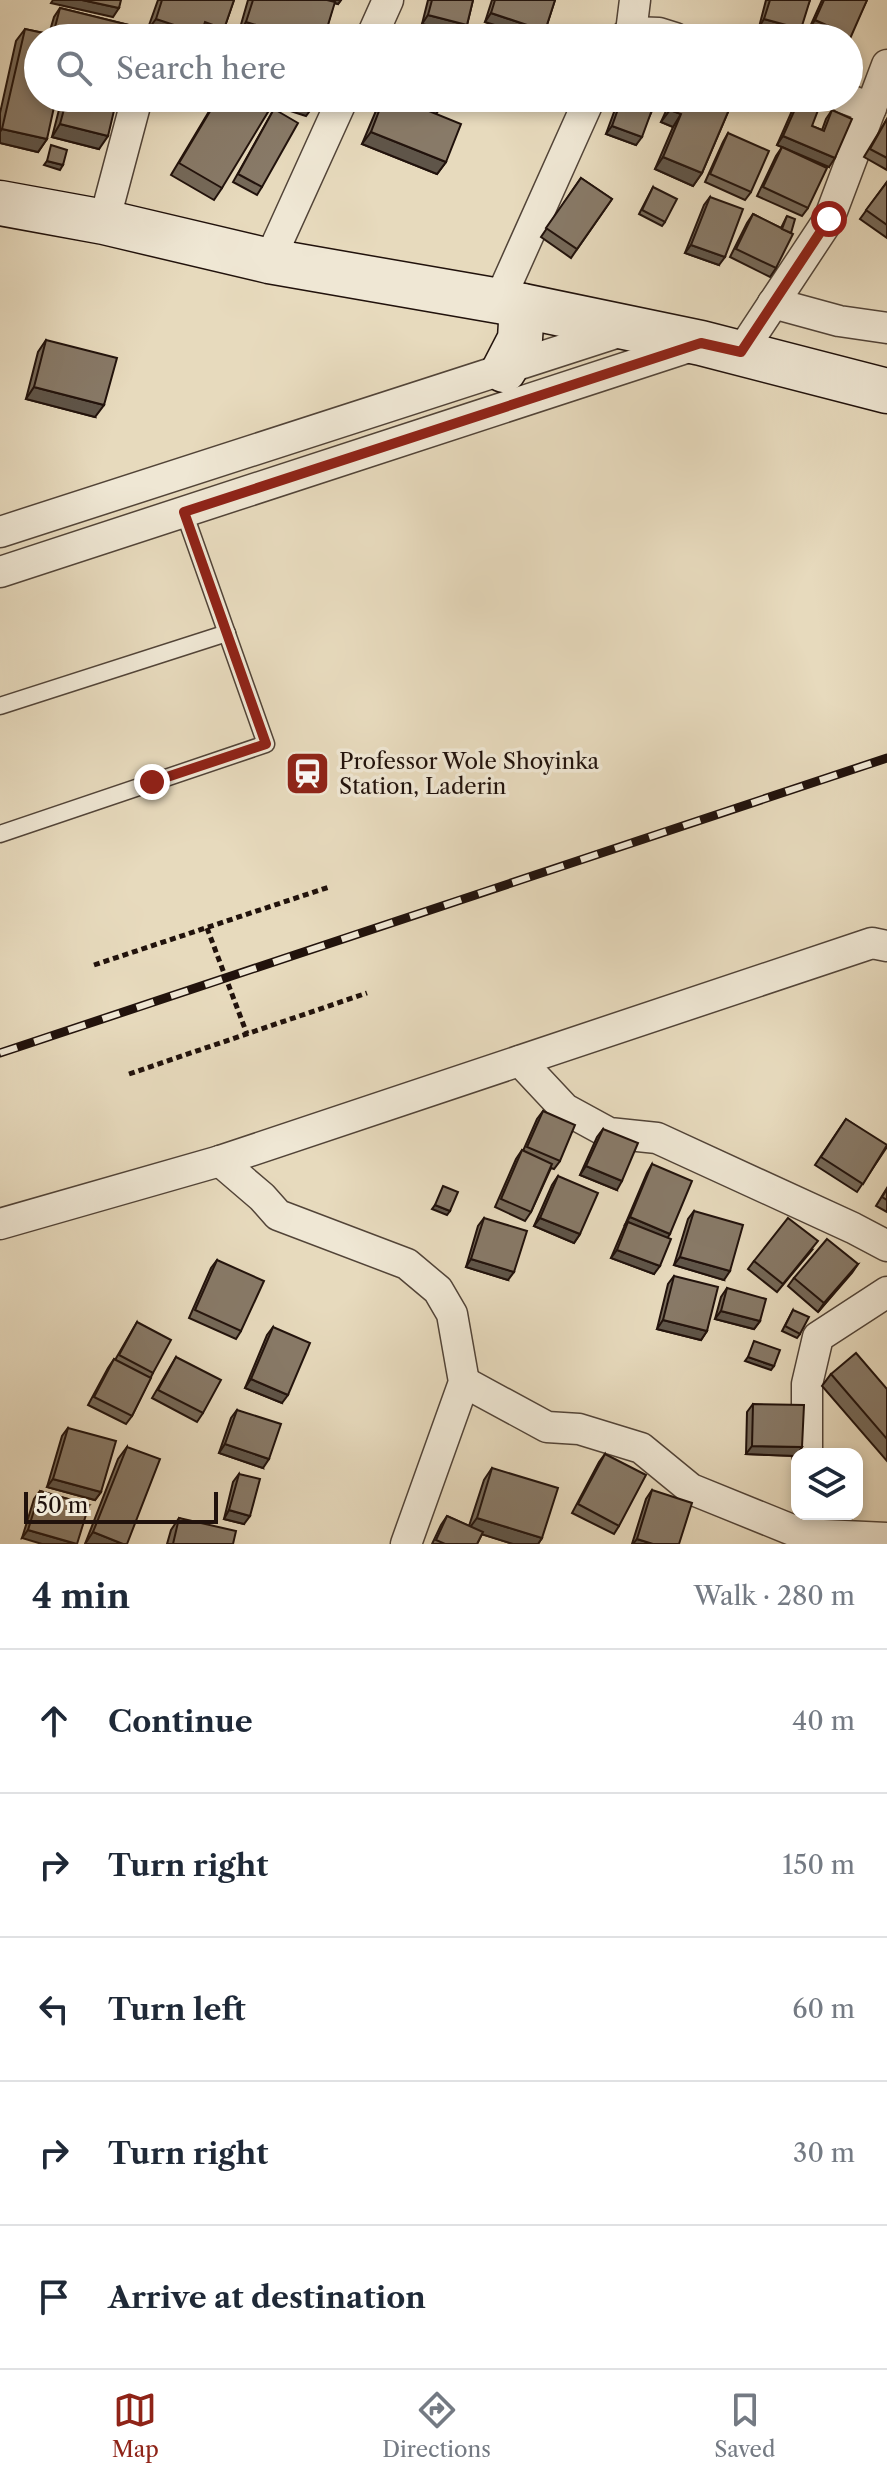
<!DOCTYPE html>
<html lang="en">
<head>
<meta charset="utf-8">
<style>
	:root { --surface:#fff; --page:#f6f6f7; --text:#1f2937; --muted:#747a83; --line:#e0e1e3; --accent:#8f2418 }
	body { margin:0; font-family:"Libre Caslon Text",serif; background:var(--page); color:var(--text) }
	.controls { position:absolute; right:24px; bottom:24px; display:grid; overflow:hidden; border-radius:16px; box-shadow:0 4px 12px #0003 }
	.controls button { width:72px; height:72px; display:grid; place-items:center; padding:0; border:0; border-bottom:2px solid var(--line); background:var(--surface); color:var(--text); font:40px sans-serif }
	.scale { position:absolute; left:24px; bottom:20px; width:194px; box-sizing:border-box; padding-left:8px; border:4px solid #21120c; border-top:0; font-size:22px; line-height:28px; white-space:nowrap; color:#21120c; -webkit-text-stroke:6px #efe7d4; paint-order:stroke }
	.stop { position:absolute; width:24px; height:24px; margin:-18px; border:6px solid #8f2418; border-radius:50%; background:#fff }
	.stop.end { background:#8f2418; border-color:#fff; box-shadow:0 2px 8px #0008 }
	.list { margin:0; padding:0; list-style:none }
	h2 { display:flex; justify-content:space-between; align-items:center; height:104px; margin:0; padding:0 32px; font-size:34px }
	h2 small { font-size:26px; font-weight:400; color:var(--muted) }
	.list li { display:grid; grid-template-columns:52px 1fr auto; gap:24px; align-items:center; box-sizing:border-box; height:144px; padding:0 32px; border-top:2px solid var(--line) }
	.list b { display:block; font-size:30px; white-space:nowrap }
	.list em { font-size:26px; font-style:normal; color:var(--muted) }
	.icon { flex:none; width:44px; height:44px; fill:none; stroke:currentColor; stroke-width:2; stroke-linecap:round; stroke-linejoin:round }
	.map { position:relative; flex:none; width:887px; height:1544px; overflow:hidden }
	.search { position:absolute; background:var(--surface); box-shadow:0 4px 12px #0003; left:24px; right:24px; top:24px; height:88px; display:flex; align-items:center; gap:20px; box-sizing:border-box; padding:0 28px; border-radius:44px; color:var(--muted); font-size:30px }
	.sheet { height:824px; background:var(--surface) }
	nav { display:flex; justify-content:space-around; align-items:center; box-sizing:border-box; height:112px; border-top:2px solid var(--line); background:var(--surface); font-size:22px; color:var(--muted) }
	nav a { display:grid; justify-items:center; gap:4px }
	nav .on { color:var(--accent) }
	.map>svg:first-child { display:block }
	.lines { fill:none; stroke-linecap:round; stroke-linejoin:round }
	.lane-casing { stroke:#524438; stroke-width:19 }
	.street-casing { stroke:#524438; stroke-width:33 }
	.secondary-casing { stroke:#21120c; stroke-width:47 }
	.path { stroke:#21120c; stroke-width:5; stroke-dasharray:6 4; stroke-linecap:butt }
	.lane { stroke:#efe7d4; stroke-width:16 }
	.street { stroke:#efe7d4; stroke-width:30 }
	.secondary { stroke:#efe7d4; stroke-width:44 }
	.rail-casing { stroke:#21120c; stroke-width:9 }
	.rail { stroke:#efe7d4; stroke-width:6; stroke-dasharray:18; stroke-linecap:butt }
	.path-bridge { stroke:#21120c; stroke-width:5; stroke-dasharray:6 4; stroke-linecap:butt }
	.wall { fill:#756959; stroke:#21120c; stroke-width:2 }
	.shaded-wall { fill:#5f5549; stroke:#21120c; stroke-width:2 }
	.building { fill:#887a68; stroke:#21120c; stroke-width:2 }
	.route { stroke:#8f2418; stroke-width:10 }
	.labels { text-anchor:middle; stroke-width:7; stroke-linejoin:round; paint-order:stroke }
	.poi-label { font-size:22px; fill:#21120c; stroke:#efe7d4; text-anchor:start }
</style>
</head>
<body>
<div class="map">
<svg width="887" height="1544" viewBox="0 0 887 1544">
	<rect width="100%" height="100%" fill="#e7dabd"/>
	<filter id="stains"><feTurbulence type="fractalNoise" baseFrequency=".0025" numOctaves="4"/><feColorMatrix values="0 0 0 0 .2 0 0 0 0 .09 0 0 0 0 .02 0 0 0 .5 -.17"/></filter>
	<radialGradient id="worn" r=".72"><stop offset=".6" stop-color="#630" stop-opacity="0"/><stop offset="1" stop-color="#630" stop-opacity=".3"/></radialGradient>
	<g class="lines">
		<defs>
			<g id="lane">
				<path d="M0 706 227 633"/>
				<path d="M0 834 266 744 184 512"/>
			</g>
			<g id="street">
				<path d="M631 32 635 0"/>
				<path d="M371 38 388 0"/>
				<path d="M623 38 631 32 659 33 675 38"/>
				<path d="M844 98 871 108"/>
				<path d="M104 222 137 98"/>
				<path d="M269 261 343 98"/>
				<path d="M499 301 590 98"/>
				<path d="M773 303 839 321 887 328"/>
				<path d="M741 352 829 219 887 65"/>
				<path d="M0 532 628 329"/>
				<path d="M0 572 698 344"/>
				<path d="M520 1061 565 1109 609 1133 657 1138 853 1228 887 1246"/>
				<path d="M220 1161 262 1197 278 1215 407 1264 438 1290 452 1314 464 1382 406 1544"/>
				<path d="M0 1224 220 1161 872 943 887 946"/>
				<path d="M464 1382 547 1427 579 1429 641 1448 691 1489 802 1534 887 1538"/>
				<path d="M807 1454V1384L818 1337 887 1292"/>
			</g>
			<g id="secondary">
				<path d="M0 203 104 222 269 261 499 301 701 343 887 391"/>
				<path d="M504 370 520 339 522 306"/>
			</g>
		</defs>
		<!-- lane casing -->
		<use href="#lane" class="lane-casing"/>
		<!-- street casing -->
		<use href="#street" class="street-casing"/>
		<!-- secondary casing -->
		<use href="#secondary" class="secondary-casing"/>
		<!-- path -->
		<g class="path">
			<path d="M94 965 329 887"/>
			<path d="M129 1074 367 993"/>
		</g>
		<!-- lane -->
		<use href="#lane" class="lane"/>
		<!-- street -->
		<use href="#street" class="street"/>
		<!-- secondary -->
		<use href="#secondary" class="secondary"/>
		<defs>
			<path id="rail" d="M0 1053 887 758"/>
		</defs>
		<!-- rail casing -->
		<use href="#rail" class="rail-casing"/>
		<!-- rail -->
		<use href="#rail" class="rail"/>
		<!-- path-bridge -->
		<path class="path-bridge" d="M207 928 247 1034"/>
	</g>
	<!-- wall -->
	<g class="wall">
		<path d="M158 0H234L224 29 218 38H206L199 36 147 31Z"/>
		<path d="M248 0H341L338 4 334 3 324 38H249L238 35Z"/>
		<path d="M428 0H473L467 25 461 34 422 24Z"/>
		<path d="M492 0H555L545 31 540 38H536L485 22Z"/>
		<path d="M766 0H810L795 37 759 27Z"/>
		<path d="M822 0H867L849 38H824L825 36 809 29Z"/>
		<path d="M60 8 145 29 38 38 47 139 38 152 0 143V113L16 41 25 29 49 34 54 17Z"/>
		<path d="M62 98H117L99 149 52 137Z"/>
		<path d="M217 98H244L222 188 214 200 171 175Z"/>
		<path d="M383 98H443L436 114 446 162 437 174 362 144 378 106Z"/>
		<path d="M621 98H658L636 145 606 134 617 104Z"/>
		<path d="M668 98H734L702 173 693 186 655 169 673 127 661 122 671 100Z"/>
		<path d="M793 98H814L813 102 812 126 822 130 826 119 832 110 829 167 777 145 795 104 792 102Z"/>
		<path d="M274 109 262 187 257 195 233 182Z"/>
		<path d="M887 119V170L864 157Z"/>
		<path d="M728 133 751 192 745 200 705 182 723 142Z"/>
		<path d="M782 147 808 208 802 216 757 196 776 156Z"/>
		<path d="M581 178 612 199 571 258 541 237Z"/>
		<path d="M887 182V238L860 219Z"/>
		<path d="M653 187 665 222 662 226 639 214Z"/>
		<path d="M710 197 719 265 685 253 704 205Z"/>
		<path d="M753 214 781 228 787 216 776 268 770 277 730 257 747 223Z"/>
		<path d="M46 340 95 417 26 399 38 352Z"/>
		<path d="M543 1111 560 1161 554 1169 551 1168 531 1212 525 1221 495 1207 516 1159 522 1150 523 1151 537 1119Z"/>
		<path d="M846 1119 887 1147 857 1192 815 1165Z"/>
		<path d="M603 1129 617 1190 580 1175 597 1137Z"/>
		<path d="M652 1164 668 1238 654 1274 611 1258 647 1173Z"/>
		<path d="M558 1176 580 1234 574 1243 534 1226 552 1185Z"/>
		<path d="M887 1188V1212L876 1206Z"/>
		<path d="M694 1211 724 1280 674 1265 688 1219Z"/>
		<path d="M484 1218 508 1280 466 1267 478 1226Z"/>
		<path d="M812 1250 777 1292 748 1269 754 1261Z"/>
		<path d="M217 1260 241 1331 236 1339 189 1318 211 1268Z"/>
		<path d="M858 1264 818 1312 788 1286 794 1278Z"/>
		<path d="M674 1276 707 1331 701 1340 657 1329 668 1284Z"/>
		<path d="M727 1288 760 1321 754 1329 715 1319 721 1297Z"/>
		<path d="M793 1310 800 1334 797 1338 782 1331Z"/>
		<path d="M137 1322 153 1373 132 1416 126 1424 88 1405 108 1368 114 1359 115 1360Z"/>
		<path d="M273 1327 282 1403 245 1388 267 1335Z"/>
		<path d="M176 1357 203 1413 197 1422 152 1398Z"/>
		<path d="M831 1374 887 1389V1461L822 1386Z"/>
		<path d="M753 1404 802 1447 796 1456 746 1454 747 1412Z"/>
		<path d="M237 1410 263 1468 219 1453 231 1418Z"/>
		<path d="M68 1428 101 1492 95 1500 47 1487 62 1436Z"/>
		<path d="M127 1447V1544H85L118 1459Z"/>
		<path d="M605 1454 619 1526 614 1534 572 1513 599 1462Z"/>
		<path d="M492 1468 542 1538 538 1544H513L482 1534 477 1544H432L441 1525 447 1516 469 1526 484 1480Z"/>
		<path d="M239 1474 244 1524 224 1519 233 1482Z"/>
		<path d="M652 1490 679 1544H632L646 1499Z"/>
		<path d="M40 1491 89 1505 22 1538 34 1499Z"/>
		<path d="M179 1518 233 1544H167L171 1530Z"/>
	</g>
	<!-- shaded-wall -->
	<g class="shaded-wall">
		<path d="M53 0H82L119 8 113 17 51 3Z"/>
		<path d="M327 0H341L338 4Z"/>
		<path d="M491 13 545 31 540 38H536L485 22Z"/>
		<path d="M428 15 467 25 461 34 422 24Z"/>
		<path d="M156 19 205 22 224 29 218 38H206L199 36 198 38H169L147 31Z"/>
		<path d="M764 19 801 29 795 37 759 27Z"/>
		<path d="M815 20 831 27 825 36 809 29Z"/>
		<path d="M246 22 299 38H249L238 35Z"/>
		<path d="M54 31 81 38H49Z"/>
		<path d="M257 98H282L312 108 306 116 256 100Z"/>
		<path d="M387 98H402L438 111 432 120Z"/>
		<path d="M621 98H647L656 102 650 110Z"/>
		<path d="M670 110 681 114 673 127 661 122Z"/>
		<path d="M60 124 108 136 99 149 52 137Z"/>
		<path d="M612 126 642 137 636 145 606 134Z"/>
		<path d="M2 129 47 139 38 152 0 143V132Z"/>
		<path d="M371 132 446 162 437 174 362 144Z"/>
		<path d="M783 136 835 158 829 167 777 145Z"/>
		<path d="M663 157 702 173 693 186 655 169Z"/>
		<path d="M47 161 63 165 60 170 44 165Z"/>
		<path d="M691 245 725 257 719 265 685 253Z"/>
		<path d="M34 387 104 405 95 417 26 399Z"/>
		<path d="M586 1166 622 1181 617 1190 580 1175Z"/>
		<path d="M435 1205 450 1211 447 1215 432 1209Z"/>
		<path d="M630 1217 670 1234 665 1242 628 1222 624 1226Z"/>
		<path d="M540 1218 580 1234 574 1243 534 1226Z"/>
		<path d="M617 1250 660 1266 654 1274 611 1258Z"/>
		<path d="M680 1257 730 1271 724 1280 674 1265Z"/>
		<path d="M471 1259 514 1272 508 1280 466 1267Z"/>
		<path d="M858 1264 852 1273 818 1312 824 1303Z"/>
		<path d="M721 1311 760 1321 754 1329 715 1319Z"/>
		<path d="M663 1320 707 1331 701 1340 657 1329Z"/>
		<path d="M748 1357 774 1366 771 1370 745 1361Z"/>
		<path d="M251 1379 288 1395 282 1403 245 1388Z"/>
		<path d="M225 1444 269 1459 263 1468 219 1453Z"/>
		<path d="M752 1446 802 1447 796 1456 746 1454Z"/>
		<path d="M53 1479 101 1492 95 1500 47 1487Z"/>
		<path d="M229 1510 250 1516 244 1524 224 1519Z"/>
		<path d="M477 1518 542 1538 538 1544H513L468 1530Z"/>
		<path d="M28 1530 76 1544H42L22 1538Z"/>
		<path d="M93 1532 123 1544H85Z"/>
		<path d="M637 1539 653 1544H633Z"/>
	</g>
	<!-- building -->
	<g class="building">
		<path d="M82 0H121L119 8Z"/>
		<path d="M162 0H234L224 29 205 22 201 34 156 19Z"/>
		<path d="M253 0H327L335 2 324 38H299L246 22Z"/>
		<path d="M432 0H473L467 25 428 15Z"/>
		<path d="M495 0H555L545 31 491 13Z"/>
		<path d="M770 0H810L801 29 764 19Z"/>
		<path d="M824 0H867L849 41V38H838L828 34 831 27 815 20Z"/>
		<path d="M60 8 145 29 143 38H81L54 31Z"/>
		<path d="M25 29 66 38H38V98H56L47 139 2 129Z"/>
		<path d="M805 33 817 38H803Z"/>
		<path d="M67 98H117L108 136 60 124Z"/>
		<path d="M218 98H244L268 112 222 188 179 163Z"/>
		<path d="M282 98H316L312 108Z"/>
		<path d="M384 98H397L461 124 446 162 371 132Z"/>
		<path d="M402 98H443L438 111Z"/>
		<path d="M622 98H629L653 107 642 137 612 126Z"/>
		<path d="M647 98H658L656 102Z"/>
		<path d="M675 98H734L702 173 663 157 681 114 670 110Z"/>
		<path d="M800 98H803L820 105 812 126 824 131 832 110 852 119 835 158 783 136Z"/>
		<path d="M803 98H814L813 102Z"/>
		<path d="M274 109 298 123 262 187 238 174Z"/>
		<path d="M887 119V158L870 149Z"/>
		<path d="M728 133 769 151 751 192 710 174Z"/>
		<path d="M51 145 67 150 63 165 47 161Z"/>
		<path d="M782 147 827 168 808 208 763 187Z"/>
		<path d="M581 178 612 199 577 249 546 228Z"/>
		<path d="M887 182V225L866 210Z"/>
		<path d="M653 187 677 199 665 222 642 210Z"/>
		<path d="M710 197 743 209 725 257 691 245Z"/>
		<path d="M753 214 793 234 776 268 736 249Z"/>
		<path d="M787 216 795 219 791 233 782 229Z"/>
		<path d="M46 340 117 358 104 405 34 387Z"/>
		<path d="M543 1111 575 1125 560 1161 527 1147Z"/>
		<path d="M846 1119 887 1145 863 1184 821 1157Z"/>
		<path d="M603 1129 638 1143 622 1181 586 1166Z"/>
		<path d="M522 1150 552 1164 531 1212 501 1199Z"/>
		<path d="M652 1164 692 1181 670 1234 630 1217Z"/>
		<path d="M558 1176 598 1193 580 1234 540 1218Z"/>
		<path d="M443 1186 458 1192 450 1211 435 1205Z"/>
		<path d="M887 1189V1200L882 1197Z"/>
		<path d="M694 1211 743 1225 730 1271 680 1257Z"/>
		<path d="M484 1218 527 1231 514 1272 471 1259Z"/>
		<path d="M788 1218 818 1241 783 1284 754 1261Z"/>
		<path d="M628 1222 671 1239 660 1266 617 1250Z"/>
		<path d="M827 1239 858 1264 824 1303 794 1278Z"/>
		<path d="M217 1260 264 1281 241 1331 195 1310Z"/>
		<path d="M674 1276 718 1287 707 1331 663 1320Z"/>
		<path d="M727 1288 766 1299 760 1321 721 1311Z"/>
		<path d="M793 1310 809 1317 800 1334 785 1326Z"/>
		<path d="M137 1322 171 1340 153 1373 119 1355Z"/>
		<path d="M273 1327 310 1343 288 1395 251 1379Z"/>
		<path d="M754 1341 780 1350 774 1366 748 1357Z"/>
		<path d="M856 1353 887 1389V1439L831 1374Z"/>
		<path d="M176 1357 221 1380 203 1413 158 1390Z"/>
		<path d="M114 1359 151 1378 132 1416 94 1397Z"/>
		<path d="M753 1404 804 1405 802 1447 752 1446Z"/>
		<path d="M237 1410 281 1424 269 1459 225 1444Z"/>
		<path d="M68 1428 116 1441 101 1492 53 1479Z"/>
		<path d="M127 1447 160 1459 127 1544H123L93 1532Z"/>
		<path d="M605 1454 646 1475 619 1526 578 1504Z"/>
		<path d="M492 1468 558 1488 542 1538 477 1518Z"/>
		<path d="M239 1474 260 1479 250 1516 229 1510Z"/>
		<path d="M652 1490 692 1503 679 1544H653L637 1539Z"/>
		<path d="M40 1491 89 1505 77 1544 28 1530Z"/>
		<path d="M447 1516 483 1532 477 1544H445L436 1540Z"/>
		<path d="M179 1518 236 1531 233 1544H173Z"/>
	</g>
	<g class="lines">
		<!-- route -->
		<path class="route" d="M152 782 266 744 184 512 701 343 741 352 829 219"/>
	</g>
	<!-- icons -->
	<defs>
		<symbol id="station-square" viewBox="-11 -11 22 22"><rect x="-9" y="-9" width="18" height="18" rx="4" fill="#8f2418" stroke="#efe7d4"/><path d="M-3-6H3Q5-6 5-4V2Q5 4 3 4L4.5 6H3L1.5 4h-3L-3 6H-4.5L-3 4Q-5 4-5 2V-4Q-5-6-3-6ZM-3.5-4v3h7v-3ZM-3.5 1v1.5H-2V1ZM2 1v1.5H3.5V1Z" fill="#fff"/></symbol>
	</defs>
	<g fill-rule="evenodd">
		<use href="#station-square" x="282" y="748" width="51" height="51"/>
	</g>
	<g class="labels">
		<!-- poi labels -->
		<g class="poi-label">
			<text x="339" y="769">Professor Wole Shoyinka<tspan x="339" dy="25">Station, Laderin</tspan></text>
		</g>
	</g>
	<rect width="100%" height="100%" filter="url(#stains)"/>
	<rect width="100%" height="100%" fill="url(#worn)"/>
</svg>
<div class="controls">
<button><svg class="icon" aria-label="layers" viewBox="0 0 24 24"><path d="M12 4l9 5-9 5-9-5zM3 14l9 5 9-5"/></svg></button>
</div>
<div class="scale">50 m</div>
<div class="stop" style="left:829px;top:219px"></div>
<div class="stop end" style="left:152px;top:782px"></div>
<div class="search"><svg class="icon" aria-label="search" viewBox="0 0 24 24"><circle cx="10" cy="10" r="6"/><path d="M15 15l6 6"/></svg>Search here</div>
</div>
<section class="sheet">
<h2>4 min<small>Walk · 280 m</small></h2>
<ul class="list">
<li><svg class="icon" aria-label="ahead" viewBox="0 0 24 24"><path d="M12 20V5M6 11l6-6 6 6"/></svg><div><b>Continue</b></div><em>40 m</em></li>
<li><svg class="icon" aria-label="right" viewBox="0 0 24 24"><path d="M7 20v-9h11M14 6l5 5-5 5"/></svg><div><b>Turn right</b></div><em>150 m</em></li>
<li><svg class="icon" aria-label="left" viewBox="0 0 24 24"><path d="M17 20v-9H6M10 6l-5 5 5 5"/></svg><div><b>Turn left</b></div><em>60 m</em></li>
<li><svg class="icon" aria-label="right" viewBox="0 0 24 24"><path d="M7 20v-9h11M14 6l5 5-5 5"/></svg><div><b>Turn right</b></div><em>30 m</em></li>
<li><svg class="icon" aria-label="arrive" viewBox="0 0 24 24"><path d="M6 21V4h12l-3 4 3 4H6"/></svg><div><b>Arrive at destination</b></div></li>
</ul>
</section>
<nav>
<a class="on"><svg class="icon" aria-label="map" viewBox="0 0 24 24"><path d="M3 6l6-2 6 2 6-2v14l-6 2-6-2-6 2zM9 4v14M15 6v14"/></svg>Map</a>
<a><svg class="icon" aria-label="directions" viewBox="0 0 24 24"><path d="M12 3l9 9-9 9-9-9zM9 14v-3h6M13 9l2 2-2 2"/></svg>Directions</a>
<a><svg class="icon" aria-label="saved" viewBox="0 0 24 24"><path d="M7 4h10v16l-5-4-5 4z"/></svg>Saved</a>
</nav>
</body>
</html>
